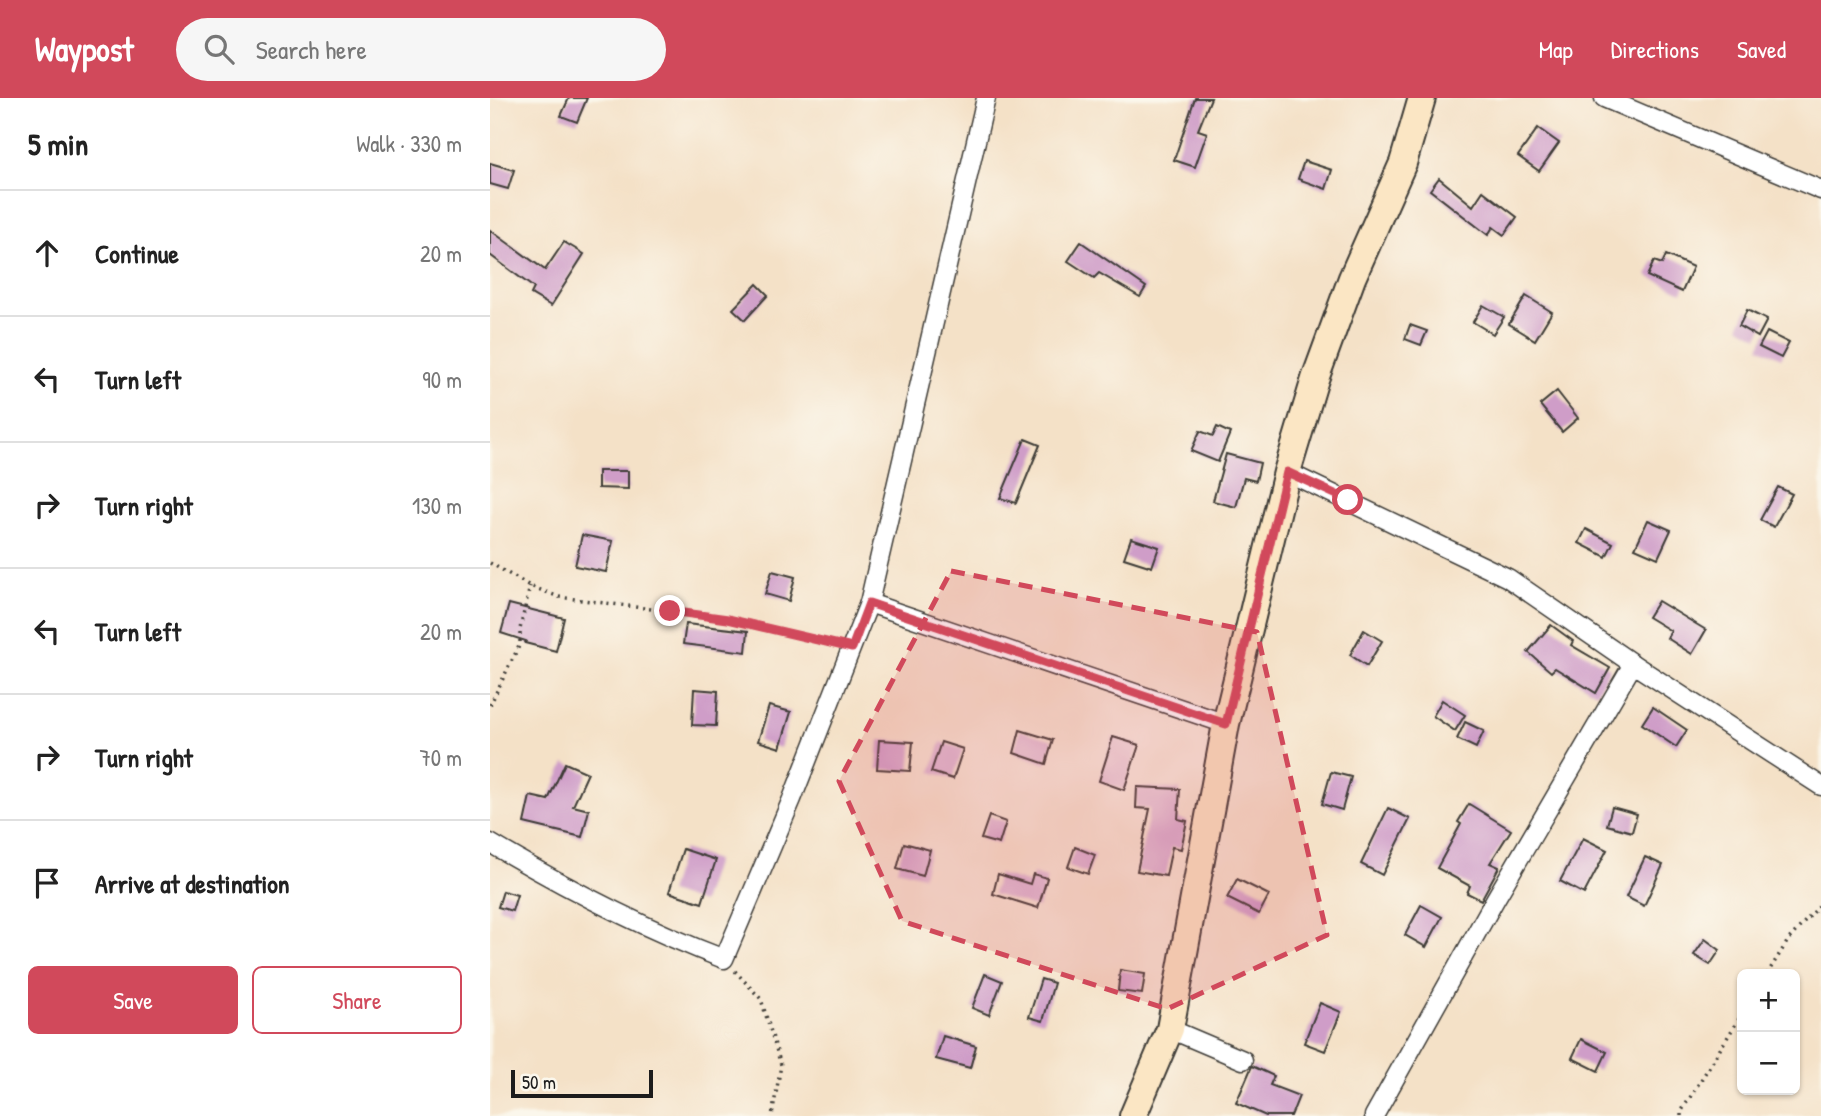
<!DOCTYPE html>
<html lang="en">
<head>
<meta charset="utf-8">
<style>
	:root { --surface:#fff; --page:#f6f6f6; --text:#222; --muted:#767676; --line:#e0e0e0; --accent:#d1495b }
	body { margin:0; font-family:"Patrick Hand",sans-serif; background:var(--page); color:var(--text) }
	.controls { position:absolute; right:21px; bottom:21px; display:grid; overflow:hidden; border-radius:10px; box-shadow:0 2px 5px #0004 }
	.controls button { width:63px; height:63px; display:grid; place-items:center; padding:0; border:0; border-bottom:2px solid var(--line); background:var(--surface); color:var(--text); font:35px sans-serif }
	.scale { position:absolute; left:21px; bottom:18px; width:142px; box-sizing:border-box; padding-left:7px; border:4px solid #1c1c1c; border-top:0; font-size:19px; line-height:24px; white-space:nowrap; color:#1c1c1c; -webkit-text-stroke:5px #fbf7ec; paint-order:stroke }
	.stop { position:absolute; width:21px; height:21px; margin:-16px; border:5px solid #d1495b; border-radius:50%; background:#fff }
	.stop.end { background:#d1495b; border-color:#fff; box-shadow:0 2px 7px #0008 }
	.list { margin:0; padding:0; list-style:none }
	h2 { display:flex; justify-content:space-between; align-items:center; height:91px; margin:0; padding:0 28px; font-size:30px }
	h2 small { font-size:23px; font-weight:400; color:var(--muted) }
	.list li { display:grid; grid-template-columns:46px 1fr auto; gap:21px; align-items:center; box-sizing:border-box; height:126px; padding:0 28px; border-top:2px solid var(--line) }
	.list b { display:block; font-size:26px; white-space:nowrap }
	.list em { font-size:23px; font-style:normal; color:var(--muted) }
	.actions { display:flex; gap:14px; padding:21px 28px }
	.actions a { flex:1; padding:16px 0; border:2px solid var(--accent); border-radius:10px; text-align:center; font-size:24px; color:var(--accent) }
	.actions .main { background:var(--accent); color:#fff }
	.icon { flex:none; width:38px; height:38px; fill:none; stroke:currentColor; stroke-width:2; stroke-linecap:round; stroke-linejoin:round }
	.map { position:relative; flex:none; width:1331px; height:1018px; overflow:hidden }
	header { display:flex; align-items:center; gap:42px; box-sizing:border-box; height:98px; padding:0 35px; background:var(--accent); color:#fff }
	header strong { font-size:33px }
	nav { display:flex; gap:38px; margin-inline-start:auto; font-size:24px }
	.search { width:490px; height:63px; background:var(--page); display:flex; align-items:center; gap:18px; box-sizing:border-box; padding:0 24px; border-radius:38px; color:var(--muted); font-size:26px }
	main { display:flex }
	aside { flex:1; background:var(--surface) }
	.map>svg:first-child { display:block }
	.building { fill:#cf9dc8 }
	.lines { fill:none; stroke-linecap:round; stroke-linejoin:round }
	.street-casing { stroke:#3c3a36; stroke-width:21 }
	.secondary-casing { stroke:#3c3a36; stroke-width:30 }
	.path { stroke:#3c3a36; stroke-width:3.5; stroke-dasharray:2 5; stroke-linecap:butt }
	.street { stroke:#fff; stroke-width:18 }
	.secondary { stroke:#fbe6c4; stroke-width:26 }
	.route { stroke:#d1495b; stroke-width:9 }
	.marked { fill:#d1495b; fill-opacity:0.2; stroke:#d1495b; stroke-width:5; stroke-dasharray:14 9; stroke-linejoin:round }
</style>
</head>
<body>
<header>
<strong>Waypost</strong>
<div class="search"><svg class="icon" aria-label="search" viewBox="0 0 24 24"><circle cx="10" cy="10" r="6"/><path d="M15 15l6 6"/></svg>Search here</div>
<nav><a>Map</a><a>Directions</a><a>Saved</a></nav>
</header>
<main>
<aside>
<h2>5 min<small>Walk · 330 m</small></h2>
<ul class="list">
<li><svg class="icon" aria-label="ahead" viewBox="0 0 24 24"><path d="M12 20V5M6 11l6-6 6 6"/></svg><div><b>Continue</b></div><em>20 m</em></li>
<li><svg class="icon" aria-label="left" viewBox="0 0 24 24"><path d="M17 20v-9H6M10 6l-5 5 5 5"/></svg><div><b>Turn left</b></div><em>90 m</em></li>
<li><svg class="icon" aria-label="right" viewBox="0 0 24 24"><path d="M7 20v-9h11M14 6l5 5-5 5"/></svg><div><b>Turn right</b></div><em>130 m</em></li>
<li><svg class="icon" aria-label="left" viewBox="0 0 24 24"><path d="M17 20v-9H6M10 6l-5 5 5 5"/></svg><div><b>Turn left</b></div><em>20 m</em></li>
<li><svg class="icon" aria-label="right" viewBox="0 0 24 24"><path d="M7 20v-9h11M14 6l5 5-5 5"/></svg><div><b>Turn right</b></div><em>70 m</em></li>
<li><svg class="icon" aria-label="arrive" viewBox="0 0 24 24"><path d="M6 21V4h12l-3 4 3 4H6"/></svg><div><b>Arrive at destination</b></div></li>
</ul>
<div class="actions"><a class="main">Save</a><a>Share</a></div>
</aside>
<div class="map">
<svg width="1331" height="1018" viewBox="0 0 1331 1018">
	<rect width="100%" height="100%" fill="#fbf7ec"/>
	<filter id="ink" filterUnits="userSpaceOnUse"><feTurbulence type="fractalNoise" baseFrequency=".0143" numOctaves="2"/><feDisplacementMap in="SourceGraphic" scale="14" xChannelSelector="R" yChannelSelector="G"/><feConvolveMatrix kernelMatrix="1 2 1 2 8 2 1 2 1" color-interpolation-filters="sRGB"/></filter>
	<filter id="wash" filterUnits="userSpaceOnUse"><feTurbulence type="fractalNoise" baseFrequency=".00686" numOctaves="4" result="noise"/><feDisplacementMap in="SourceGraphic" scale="28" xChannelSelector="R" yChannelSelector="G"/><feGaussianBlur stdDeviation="1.57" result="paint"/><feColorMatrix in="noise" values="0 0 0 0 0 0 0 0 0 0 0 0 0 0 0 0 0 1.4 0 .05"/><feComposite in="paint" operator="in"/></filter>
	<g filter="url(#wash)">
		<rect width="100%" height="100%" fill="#f4e1c7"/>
		<g id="blocks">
			<!-- building -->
			<g class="building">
				<path d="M79 0H97L87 24 71 18Z"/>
				<path d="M705 0H721L708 32 717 35 705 69 684 62Z"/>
				<path d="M1048 30 1069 45 1049 73 1028 58Z"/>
				<path d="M814 63 842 72 836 91 808 81Z"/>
				<path d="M0 65 24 72 18 91 0 86Z"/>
				<path d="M949 80 983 108 993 93 1027 119 1014 137 1003 129 998 137 940 92Z"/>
				<path d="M0 132 55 172 74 144 94 156 61 208 41 196 44 190 0 157Z"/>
				<path d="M591 144 656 189 650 199 609 175 604 180 578 163Z"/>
				<path d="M1176 157 1203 169 1192 194 1157 178 1164 163 1172 166Z"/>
				<path d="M267 186 278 197 255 222 243 211Z"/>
				<path d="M1036 198 1062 214 1045 242 1019 226Z"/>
				<path d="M993 207 1014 219 1003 236 983 224Z"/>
				<path d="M1257 212 1277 222 1268 239 1249 228Z"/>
				<path d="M920 227 937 233 931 247 915 241Z"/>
				<path d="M1277 234 1299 245 1291 260 1269 249Z"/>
				<path d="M1067 293 1088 320 1072 334 1050 307Z"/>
				<path d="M727 329 740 335 728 364 701 353 710 333 723 338Z"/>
				<path d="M535 341 550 347 526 405 510 400Z"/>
				<path d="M736 356 770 365 766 383 754 380 746 409 723 403Z"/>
				<path d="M108 373H138V391L108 390Z"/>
				<path d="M1288 389 1302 396 1284 429 1270 422Z"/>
				<path d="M1158 422 1181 432 1168 460 1145 450Z"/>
				<path d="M1096 431 1123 445 1116 459 1089 445Z"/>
				<path d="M92 437 123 443 116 474 85 468Z"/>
				<path d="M641 440 669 449 662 469 634 460Z"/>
				<path d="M282 473 305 479 299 503 275 496Z"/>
				<path d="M1168 503 1216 532 1202 556 1177 540 1181 533 1158 519Z"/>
				<path d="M19 506 74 520 66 553 35 545 36 543 11 535Z"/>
				<path d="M196 526 258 533 256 554 193 546Z"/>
				<path d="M1061 527 1083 543 1081 547 1120 570 1106 595 1065 570 1061 574 1038 554Z"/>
				<path d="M874 532 892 543 877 568 860 557Z"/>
				<path d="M204 591 228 593 226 628 202 627Z"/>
				<path d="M952 602 975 617 965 633 943 618Z"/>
				<path d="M279 608 301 614 290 650 268 643Z"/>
				<path d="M1163 609 1197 632 1186 649 1152 626Z"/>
				<path d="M975 624 994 633 986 650 967 641Z"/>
				<path d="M530 632 563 642 556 666 524 655Z"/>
				<path d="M623 639 649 647 634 692 609 683Z"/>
				<path d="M389 642 423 644 420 673 387 671Z"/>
				<path d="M451 644 473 651 463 681 441 674Z"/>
				<path d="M75 665 98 675 83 708 99 712 92 739 34 725 40 698 58 702Z"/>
				<path d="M841 674 861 679 852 712 832 706Z"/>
				<path d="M647 689 690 691 688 721 697 723 691 751 682 749 676 778 647 773 660 711 646 710Z"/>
				<path d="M979 706 1021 732 1000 765 1009 769 991 802 977 795 980 788 947 770 971 726 968 724Z"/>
				<path d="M1122 709 1147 716 1142 734 1117 727Z"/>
				<path d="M898 710 920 721 892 777 871 766Z"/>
				<path d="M499 718 516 724 509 746 491 741Z"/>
				<path d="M1093 740 1117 752 1094 796 1070 783Z"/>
				<path d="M414 745 440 752 433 778 407 771Z"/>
				<path d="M585 749 605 757 598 776 578 769Z"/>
				<path d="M193 751 226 762 212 805 179 794Z"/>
				<path d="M1155 759 1173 767 1154 808 1136 799Z"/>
				<path d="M508 776 540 786 543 776 557 780 548 810 503 796Z"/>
				<path d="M747 781 779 797 769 816 737 800Z"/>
				<path d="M13 793 27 797 22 813 8 809Z"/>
				<path d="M931 807 952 819 936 849 915 837Z"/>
				<path d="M1215 841 1230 852 1220 867 1204 857Z"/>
				<path d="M630 872 655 876 652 896 628 893Z"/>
				<path d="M495 876 512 883 499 917 482 910Z"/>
				<path d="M551 881 564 885 553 923 539 919Z"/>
				<path d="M830 905 851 914 835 953 814 945Z"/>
				<path d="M453 938 486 948 480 970 446 961Z"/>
				<path d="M1091 941 1117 954 1108 973 1082 960Z"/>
				<path d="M762 968 784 978 780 987 809 998 801 1018H776L746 1005Z"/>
			</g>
		</g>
	</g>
	<g filter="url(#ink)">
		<use href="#blocks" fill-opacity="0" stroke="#3c3a36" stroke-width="2"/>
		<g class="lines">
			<defs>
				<g id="street">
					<path d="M1114 0 1331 92"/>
					<path d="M797 374 1018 480 1143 566 1331 688"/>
					<path d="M379 505 736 626"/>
					<path d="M0 745C76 790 152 830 234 861L302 701 379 505 496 0"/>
					<path d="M680 931 753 962"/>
					<path d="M884 1018 1006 800 1143 566"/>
				</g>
				<path id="secondary" d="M643 1018 680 931 736 626 797 374 825 281 862 180 913 65 932 0"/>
			</defs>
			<!-- street casing -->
			<use href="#street" class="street-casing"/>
			<!-- secondary casing -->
			<use href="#secondary" class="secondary-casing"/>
			<!-- path -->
			<g class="path">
				<path d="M0 465 40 488 69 499 238 521 346 547"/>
				<path d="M0 607 30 546V531L40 488"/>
				<path d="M245 873 271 901 291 967 282 1018"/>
				<path d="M1277 876 1299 841 1331 806"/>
				<path d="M1191 1018V1014L1252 916"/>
			</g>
			<!-- street -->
			<use href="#street" class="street"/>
			<!-- secondary -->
			<use href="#secondary" class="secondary"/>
		</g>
	</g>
	<g class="lines" filter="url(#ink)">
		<!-- route -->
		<path class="route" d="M180 513 238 521 362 550 379 505 736 626 797 374 858 402"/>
	</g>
	<!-- marked area -->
	<path class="marked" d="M461 473 767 534 837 837 677 911 412 823 349 683Z"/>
</svg>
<div class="controls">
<button>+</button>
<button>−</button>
</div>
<div class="scale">50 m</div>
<div class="stop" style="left:858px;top:402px"></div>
<div class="stop end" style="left:180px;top:513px"></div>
</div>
</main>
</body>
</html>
